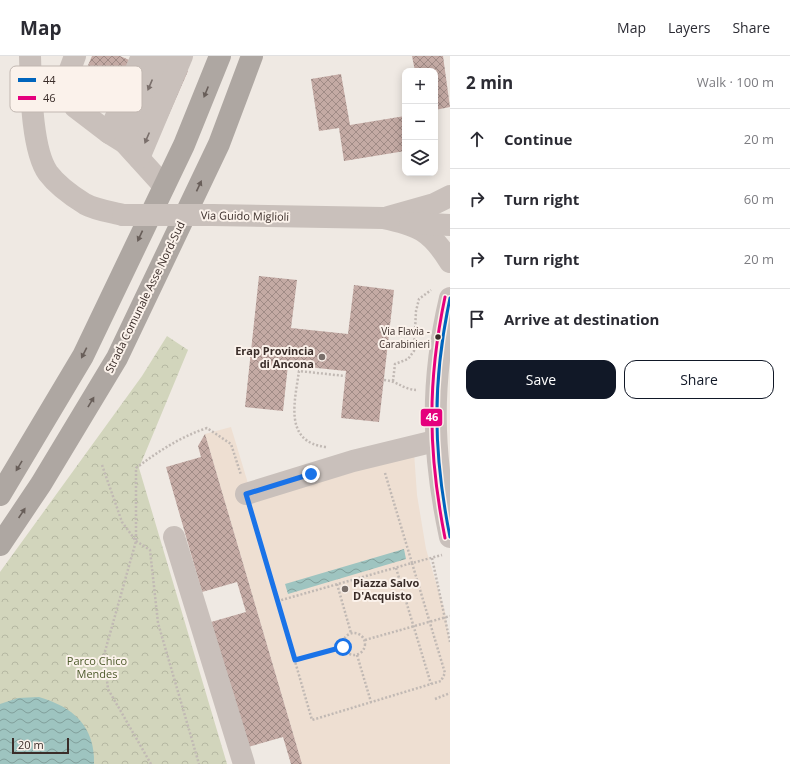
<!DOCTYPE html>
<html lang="en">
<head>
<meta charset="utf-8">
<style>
	:root { --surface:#fff; --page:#f2f2f3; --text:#2b2b33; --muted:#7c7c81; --line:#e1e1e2; --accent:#111827 }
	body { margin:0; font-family:"Open Sans",sans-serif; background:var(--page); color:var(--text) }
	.controls { position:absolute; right:12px; top:12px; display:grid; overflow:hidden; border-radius:8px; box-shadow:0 2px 10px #0003 }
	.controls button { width:36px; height:36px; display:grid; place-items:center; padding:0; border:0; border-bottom:1px solid var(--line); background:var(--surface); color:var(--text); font:20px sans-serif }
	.scale { position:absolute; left:12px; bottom:10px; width:57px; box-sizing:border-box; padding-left:4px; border:2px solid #3a2d29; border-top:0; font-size:11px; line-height:14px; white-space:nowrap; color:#3a2d29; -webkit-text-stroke:3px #fbf2eb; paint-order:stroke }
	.stop { position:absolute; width:12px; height:12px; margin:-9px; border:3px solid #1a73e8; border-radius:50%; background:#fff }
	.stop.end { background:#1a73e8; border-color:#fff; box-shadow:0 1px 4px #0008 }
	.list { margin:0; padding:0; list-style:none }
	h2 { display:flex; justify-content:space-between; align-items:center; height:52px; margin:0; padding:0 16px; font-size:17px }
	h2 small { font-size:13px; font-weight:400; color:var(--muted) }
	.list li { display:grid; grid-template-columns:26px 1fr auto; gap:12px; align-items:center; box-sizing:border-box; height:60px; padding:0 16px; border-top:1px solid var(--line) }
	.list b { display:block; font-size:15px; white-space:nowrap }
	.list em { font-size:13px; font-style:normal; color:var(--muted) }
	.actions { display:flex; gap:8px; padding:12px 16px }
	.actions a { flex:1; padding:9px 0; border:1px solid var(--accent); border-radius:12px; text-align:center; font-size:14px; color:var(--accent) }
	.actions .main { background:var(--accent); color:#fff }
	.icon { flex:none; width:22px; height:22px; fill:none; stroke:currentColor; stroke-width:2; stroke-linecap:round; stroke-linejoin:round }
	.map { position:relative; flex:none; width:450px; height:708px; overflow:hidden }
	header { display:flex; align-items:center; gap:24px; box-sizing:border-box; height:56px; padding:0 20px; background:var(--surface); border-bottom:1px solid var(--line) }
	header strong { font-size:19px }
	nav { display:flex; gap:22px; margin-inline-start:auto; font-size:14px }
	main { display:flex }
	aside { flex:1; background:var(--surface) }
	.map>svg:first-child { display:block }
	.park { fill:url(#park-crowns) }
	.plaza { fill:#eedfd2 }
	.water { fill:url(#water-waves) }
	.building { fill:url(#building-cross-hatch) }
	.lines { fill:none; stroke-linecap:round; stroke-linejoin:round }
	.path { stroke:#c1b9b4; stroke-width:2.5; stroke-dasharray:2 2; stroke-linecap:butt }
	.minor { stroke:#c9c0bb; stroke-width:22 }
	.highway { stroke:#aea7a2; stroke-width:22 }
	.minor-bridge { stroke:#c9c0bb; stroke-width:22 }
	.bus-1-casing { stroke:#fbf2eb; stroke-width:6 }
	.bus-2-casing { stroke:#fbf2eb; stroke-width:6 }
	.bus-1 { stroke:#0065bd; stroke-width:3 }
	.bus-2 { stroke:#e5007d; stroke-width:3 }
	.oneway { fill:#7a6f6b }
	.oneway2 { fill:#685e59 }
	.route { stroke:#1a73e8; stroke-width:5 }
	.bus-dot { fill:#3a2d29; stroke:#fbf2eb; stroke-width:1.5 }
	.poi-dot { fill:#796f6a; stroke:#fbf2eb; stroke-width:1.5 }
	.labels { text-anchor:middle; stroke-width:4; stroke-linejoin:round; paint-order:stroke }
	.bus-label { font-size:10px; fill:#3a2d29; stroke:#fbf2eb; text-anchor:end }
	.street-label { font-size:11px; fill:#3a2d29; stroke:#fbf2eb }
	.poi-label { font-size:11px; font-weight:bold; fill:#3a2d29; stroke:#fbf2eb; text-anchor:end }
	.park-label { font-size:11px; fill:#4d5a2b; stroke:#fbf2eb }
	.key { fill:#fbf2eb; stroke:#c1b7b1; stroke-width:1 }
	.key-label { font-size:11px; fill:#3a2d29 }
	.line-badge { stroke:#fbf2eb; stroke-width:1.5 }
	.badge-label { font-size:11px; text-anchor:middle; font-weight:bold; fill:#fff }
</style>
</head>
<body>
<header>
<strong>Map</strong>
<nav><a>Map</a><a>Layers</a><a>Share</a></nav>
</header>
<main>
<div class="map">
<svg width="450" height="708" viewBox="0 0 450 708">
	<defs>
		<pattern id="park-crowns" width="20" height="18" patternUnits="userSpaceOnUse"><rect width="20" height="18" fill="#d2d5bc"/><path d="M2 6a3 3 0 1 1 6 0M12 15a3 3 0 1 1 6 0" fill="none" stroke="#b5b7a2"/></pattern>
		<pattern id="water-waves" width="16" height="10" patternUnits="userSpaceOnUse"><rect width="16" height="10" fill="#9ec4c0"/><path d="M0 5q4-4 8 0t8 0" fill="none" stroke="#82a09c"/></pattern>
		<pattern id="building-cross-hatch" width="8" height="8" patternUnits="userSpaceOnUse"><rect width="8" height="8" fill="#c4aaa4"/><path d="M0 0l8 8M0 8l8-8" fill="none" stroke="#a08b86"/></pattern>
	</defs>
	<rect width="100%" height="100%" fill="#efe9e3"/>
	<!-- park -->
	<path class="park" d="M167 280 188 294 139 412 227 708H0V516L142 320Z"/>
	<!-- plaza -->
	<path class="plaza" d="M231 371 253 444 414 396 417 439 426 493 445 556 450 589V708H302L205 378Z"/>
	<!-- water -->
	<g class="water">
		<path d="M404 493 406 503 288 538 285 528Z"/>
		<path d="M39 641C73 651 95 670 94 708H0V648L18 642Z"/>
	</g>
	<!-- building -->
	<g class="building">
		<path d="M92 0H120L136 7 152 0 188 15 166 65 119 46 124 34 104 26 102 29 83 21Z"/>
		<path d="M412 0H443L450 51 435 54V15H415Z"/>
		<path d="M341 18 350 69 405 60V95L344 105 339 72 319 75 311 23Z"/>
		<path d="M259 220 297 224 291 272 348 278 354 229 394 234 379 366 341 362 346 315 288 309 283 355 245 351Z"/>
		<path d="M205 378 302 708H291L283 681 248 691 211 566 246 556 237 526 202 536 166 411 201 401 198 390Z"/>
	</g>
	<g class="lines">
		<!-- path -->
		<g class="path">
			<path d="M384 324C398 325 402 333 416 334"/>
			<path d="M393 325 395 308 408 303 414 295 416 255 419 243 431 234"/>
			<path d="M326 391C283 386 295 345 299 315L345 320"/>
			<path d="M102 409 122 466 136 485 150 494 158 567 199 708"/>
			<path d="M385 417 412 507 442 499"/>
			<path d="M252 457C272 526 292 595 312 664L441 625 445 617 412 507 278 545"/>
			<path d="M432 502 450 586"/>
			<path d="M396 512 431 628"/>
			<path d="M337 528 351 577"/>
			<circle cx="354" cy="588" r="11"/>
			<path d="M365 584 450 560"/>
			<path d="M357 599 371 646"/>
			<path d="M295 604 343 591"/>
			<path d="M435 643 450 637"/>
			<path d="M151 708 108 633 104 599 136 485V412C159 395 180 381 207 372L231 388 241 419"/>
		</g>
		<!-- minor -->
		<g class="minor">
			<path d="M30 0C31 29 31 93 48 117 57 129 72 140 85 148 96 154 111 156 123 159"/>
			<path d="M75 0 65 27 75 51 109 77"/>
			<path d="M142 0 109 77 125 87 164 130"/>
			<path d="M125 87 162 0"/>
			<path d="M139 102 182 0"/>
			<path d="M212 159 383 162C418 169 431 175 450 206"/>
			<path d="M388 161 434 148 450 140"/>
			<path d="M410 167 450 169"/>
			<path d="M450 242C430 327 432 397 450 481"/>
			<path d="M246 438 353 405 435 385"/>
			<path d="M174 481 244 708"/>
		</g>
		<!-- highway -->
		<g class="highway">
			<path d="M0 439 83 300 184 89 220 0"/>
			<path d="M0 489 41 428 117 302 219 88 252 0"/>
		</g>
		<!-- minor-bridge -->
		<path class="minor-bridge" d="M123 159H212"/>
		<defs>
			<path id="bus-1" d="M450 242C432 327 433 396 450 481"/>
			<path id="bus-2" d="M445 482C428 396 427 327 445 241"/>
		</defs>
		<!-- bus-1 casing -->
		<use href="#bus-1" class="bus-1-casing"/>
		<!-- bus-2 casing -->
		<use href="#bus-2" class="bus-2-casing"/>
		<!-- bus-1 -->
		<use href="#bus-1" class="bus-1"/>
		<!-- bus-2 -->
		<use href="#bus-2" class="bus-2"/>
	</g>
	<!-- one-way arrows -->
	<defs><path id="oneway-solid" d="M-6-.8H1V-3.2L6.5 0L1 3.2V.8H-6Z"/></defs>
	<g class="oneway">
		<use href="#oneway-solid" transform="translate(150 29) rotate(113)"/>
		<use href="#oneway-solid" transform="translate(147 82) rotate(113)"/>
	</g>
	<g class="oneway2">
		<use href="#oneway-solid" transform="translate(206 36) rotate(112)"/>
		<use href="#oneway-solid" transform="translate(199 130) rotate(-65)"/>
		<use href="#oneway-solid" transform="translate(140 180) rotate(115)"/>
		<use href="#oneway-solid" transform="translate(84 297) rotate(117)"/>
		<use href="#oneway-solid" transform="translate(91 346) rotate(-59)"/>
		<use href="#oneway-solid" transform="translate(19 410) rotate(121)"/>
		<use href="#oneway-solid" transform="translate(22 457) rotate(-56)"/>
	</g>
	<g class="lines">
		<!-- route -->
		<path class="route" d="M311 418 246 438 295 604 343 591"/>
	</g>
	<!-- markers -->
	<circle class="bus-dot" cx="438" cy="281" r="3.5"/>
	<g class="poi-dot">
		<circle cx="322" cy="301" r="4"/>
		<circle cx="345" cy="533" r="4"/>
	</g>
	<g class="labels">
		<!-- bus labels -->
		<g class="bus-label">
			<text x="430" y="279">Via Flavia -<tspan x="430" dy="13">Carabinieri</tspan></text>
		</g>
		<!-- street labels -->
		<g class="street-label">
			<text transform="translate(245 160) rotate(1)" y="4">Via Guido Miglioli</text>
			<text transform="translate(145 241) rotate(-64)" y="4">Strada Comunale Asse Nord-Sud</text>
		</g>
		<!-- poi labels -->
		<g class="poi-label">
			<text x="314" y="299">Erap Provincia<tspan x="314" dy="13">di Ancona</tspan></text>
			<text x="353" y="531" text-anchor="start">Piazza Salvo<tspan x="353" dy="13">D'Acquisto</tspan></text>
		</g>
		<!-- park labels -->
		<g class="park-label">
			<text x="97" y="609">Parco Chico<tspan x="97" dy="13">Mendes</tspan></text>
		</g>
	</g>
	<!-- legend -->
	<rect x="10" y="10" width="132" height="46" rx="6" class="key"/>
	<rect x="18" y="22" width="18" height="4" fill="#0065bd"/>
	<rect x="18" y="40" width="18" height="4" fill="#e5007d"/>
	<g class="key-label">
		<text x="43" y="28">44</text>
		<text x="43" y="46">46</text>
	</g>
	<rect class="line-badge" x="420" y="352" width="23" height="19" rx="4" fill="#e5007d"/>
	<g class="badge-label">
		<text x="432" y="365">46</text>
	</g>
</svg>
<div class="controls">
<button>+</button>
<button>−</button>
<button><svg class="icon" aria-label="layers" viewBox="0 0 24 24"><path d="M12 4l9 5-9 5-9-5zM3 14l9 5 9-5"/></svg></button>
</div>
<div class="scale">20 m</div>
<div class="stop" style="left:343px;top:591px"></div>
<div class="stop end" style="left:311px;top:418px"></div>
</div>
<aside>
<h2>2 min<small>Walk · 100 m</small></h2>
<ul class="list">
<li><svg class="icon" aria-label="ahead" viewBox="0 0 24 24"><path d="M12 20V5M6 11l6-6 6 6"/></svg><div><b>Continue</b></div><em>20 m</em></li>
<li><svg class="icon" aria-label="right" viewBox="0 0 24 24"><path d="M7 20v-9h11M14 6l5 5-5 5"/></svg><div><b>Turn right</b></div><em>60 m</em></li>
<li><svg class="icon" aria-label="right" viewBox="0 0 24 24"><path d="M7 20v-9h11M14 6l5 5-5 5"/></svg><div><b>Turn right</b></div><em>20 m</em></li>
<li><svg class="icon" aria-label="arrive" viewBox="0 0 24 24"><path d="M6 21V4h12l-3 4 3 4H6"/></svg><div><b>Arrive at destination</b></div></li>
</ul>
<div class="actions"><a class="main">Save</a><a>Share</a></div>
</aside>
</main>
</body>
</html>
